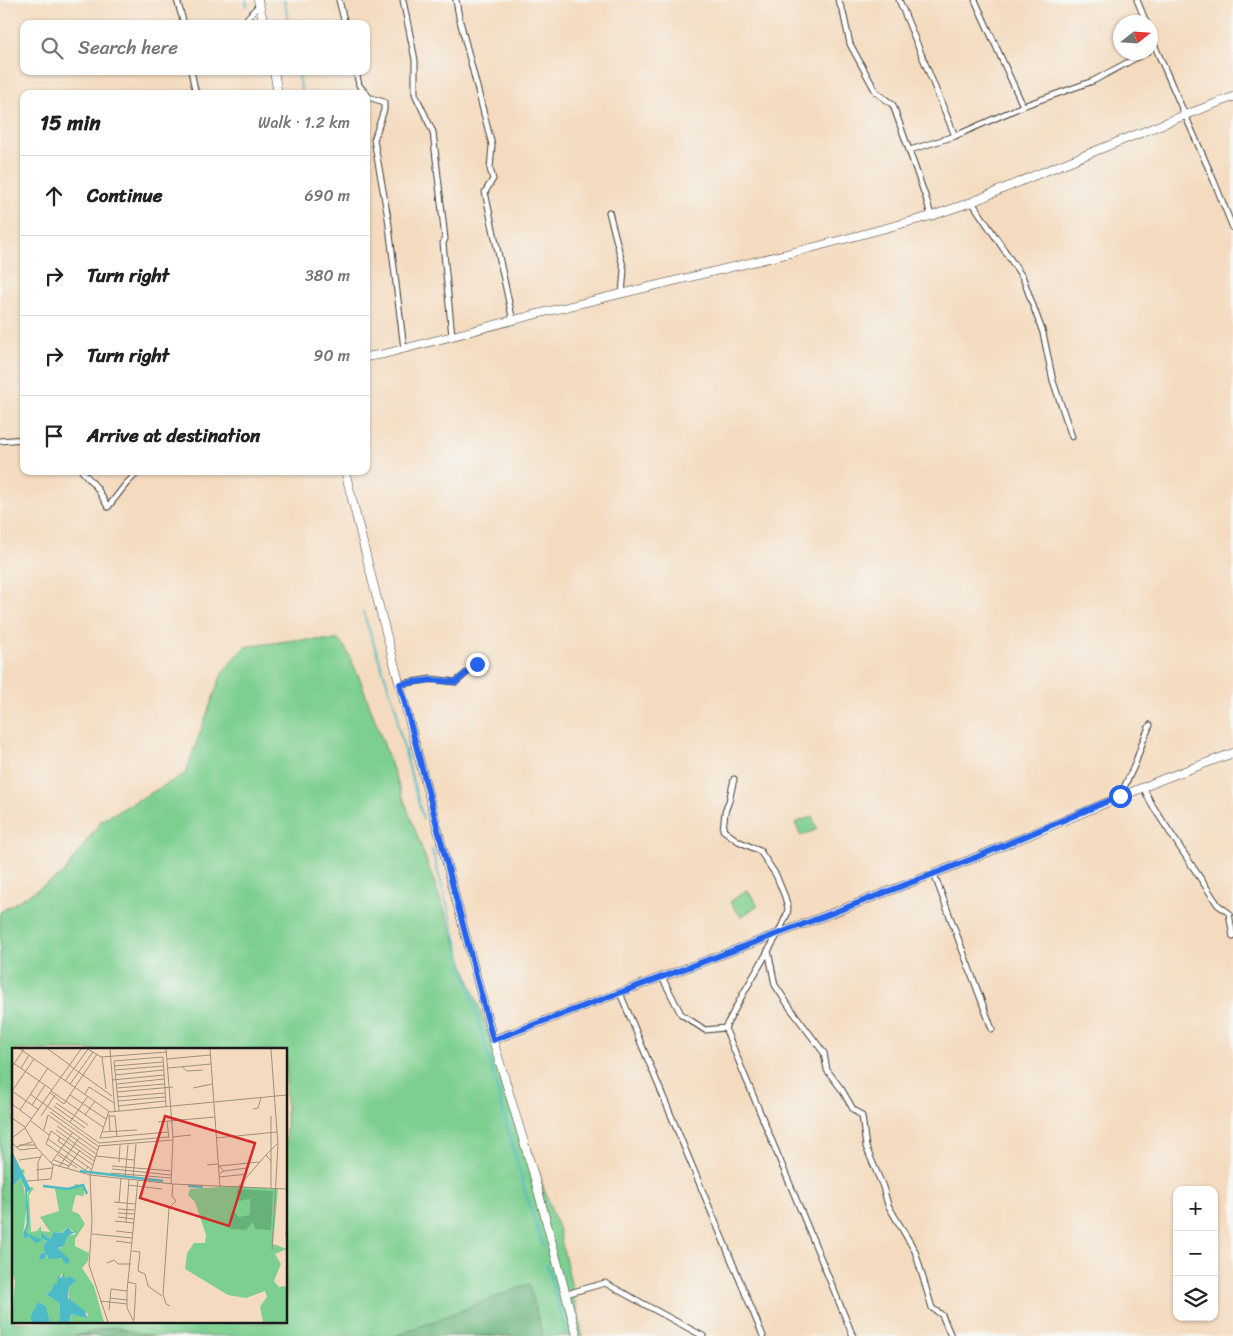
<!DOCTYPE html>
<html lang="en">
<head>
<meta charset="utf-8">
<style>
	:root { --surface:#fff; --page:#f6f6f6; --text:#222; --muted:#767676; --line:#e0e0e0 }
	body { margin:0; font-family:Sriracha,sans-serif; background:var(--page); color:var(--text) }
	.controls { position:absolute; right:15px; bottom:15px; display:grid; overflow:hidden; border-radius:10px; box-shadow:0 1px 4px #0004 }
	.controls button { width:45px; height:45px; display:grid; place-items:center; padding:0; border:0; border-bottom:1px solid var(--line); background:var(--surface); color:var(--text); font:25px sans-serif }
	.compass { position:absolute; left:1113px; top:15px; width:45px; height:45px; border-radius:50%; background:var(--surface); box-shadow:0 1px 4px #0004; rotate:73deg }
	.stop { position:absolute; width:15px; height:15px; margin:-11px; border:4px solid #2563eb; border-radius:50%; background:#fff }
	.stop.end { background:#2563eb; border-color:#fff; box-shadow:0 1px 5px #0008 }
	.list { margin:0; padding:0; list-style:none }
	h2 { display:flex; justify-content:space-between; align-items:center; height:65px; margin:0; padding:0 20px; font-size:21px }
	h2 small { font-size:16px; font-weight:400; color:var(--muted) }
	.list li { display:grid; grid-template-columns:32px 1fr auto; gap:15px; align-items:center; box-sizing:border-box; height:80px; padding:0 20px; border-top:1px solid var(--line) }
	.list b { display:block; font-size:19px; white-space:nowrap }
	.list em { font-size:16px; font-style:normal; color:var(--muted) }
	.icon { flex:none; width:28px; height:28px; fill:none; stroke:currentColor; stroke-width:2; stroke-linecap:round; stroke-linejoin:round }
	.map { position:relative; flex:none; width:1233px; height:1336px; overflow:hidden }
	.search { position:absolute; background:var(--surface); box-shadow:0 1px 4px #0004; left:20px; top:20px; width:350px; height:55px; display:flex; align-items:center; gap:12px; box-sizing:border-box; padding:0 18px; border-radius:10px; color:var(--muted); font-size:19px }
	.panel { position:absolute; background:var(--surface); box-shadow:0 1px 4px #0004; left:20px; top:90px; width:350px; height:385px; border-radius:10px }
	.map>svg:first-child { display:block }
	.green { fill:#7dcf90; stroke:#4c7656; fill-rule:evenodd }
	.forest { fill:#66b27a; stroke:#41674b }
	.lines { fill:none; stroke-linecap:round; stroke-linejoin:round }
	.stream { stroke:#4dbbc6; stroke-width:2 }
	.street-casing { stroke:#3c3934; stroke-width:7 }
	.secondary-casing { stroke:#3c3934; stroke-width:9 }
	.street { stroke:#fff; stroke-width:5 }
	.secondary { stroke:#fff; stroke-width:8 }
	.route { stroke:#2563eb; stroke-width:6 }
	.inset-river { fill:none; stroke:#4dbbc6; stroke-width:2.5 }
	.inset-road { fill:none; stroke:#9e8f7e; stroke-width:1 }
	.view { fill:#d62828; fill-opacity:0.15; stroke:#d62828; stroke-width:2.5 }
	.inset-edge { fill:none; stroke:#1c1c1c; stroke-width:2.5 }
</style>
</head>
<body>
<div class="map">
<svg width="1233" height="1336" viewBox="0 0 1233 1336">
	<rect width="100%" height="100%" fill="#f6f6f2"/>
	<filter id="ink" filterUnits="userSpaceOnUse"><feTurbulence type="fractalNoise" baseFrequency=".02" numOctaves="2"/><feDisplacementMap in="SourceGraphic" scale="10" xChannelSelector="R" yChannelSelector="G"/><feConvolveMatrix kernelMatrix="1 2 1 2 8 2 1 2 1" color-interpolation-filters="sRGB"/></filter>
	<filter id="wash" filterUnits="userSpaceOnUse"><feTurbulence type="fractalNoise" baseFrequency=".0096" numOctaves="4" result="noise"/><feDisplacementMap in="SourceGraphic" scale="20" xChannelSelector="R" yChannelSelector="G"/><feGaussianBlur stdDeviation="1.12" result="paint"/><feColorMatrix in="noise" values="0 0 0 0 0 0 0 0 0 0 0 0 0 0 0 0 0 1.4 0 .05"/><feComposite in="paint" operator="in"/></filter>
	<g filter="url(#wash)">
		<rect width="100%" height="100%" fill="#f4dbbf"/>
		<!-- green -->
		<g class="green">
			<path d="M294 640H338L345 647 360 679 448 920 559 1231 583 1336H0V912L63 874 102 820 185 774 222 673 244 647ZM14 1050H286V1322H14Z"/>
			<path d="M812 816 817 829 801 836 795 823Z"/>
			<path d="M747 890 758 905 741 917 730 902Z"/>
		</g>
		<!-- forest -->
		<g class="forest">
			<path d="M529 1284 543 1336H395Z"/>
			<path d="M112 1327 152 1336H74Z"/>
		</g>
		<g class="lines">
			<!-- stream -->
			<g class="stream">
				<path d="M246 0 247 6"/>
				<path d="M284 0 289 24"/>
				<path d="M298 71 302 94"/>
				<path d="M363 612 397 712 398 726 423 819"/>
				<path d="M432 850 526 1195 543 1245"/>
				<path d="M547 1265 567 1336"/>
			</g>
		</g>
	</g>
	<g filter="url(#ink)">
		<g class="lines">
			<defs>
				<g id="street">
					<path d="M177 0 184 24"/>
					<path d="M339 0 345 24"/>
					<path d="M403 0 415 60V94L433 132 445 239 443 243 452 336"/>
					<path d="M456 0 459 17 492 145 490 169 493 179 485 192 513 321"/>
					<path d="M838 0 843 12 850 44 876 92 893 105 927 201 931 216"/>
					<path d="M899 0 955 136"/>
					<path d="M975 0 1023 106"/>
					<path d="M1137 0 1146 22"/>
					<path d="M242 24 259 5"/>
					<path d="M1150 35 1214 181 1233 228"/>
					<path d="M191 71 196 94"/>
					<path d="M356 71 359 85 366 94"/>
					<path d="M366 94 368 97 384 102V110L374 140 388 218 404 349"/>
					<path d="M910 150 955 136 1023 106 1093 81 1147 52"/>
					<path d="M972 202 1023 278 1043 333 1053 381 1072 437"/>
					<path d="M609 212 624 270 622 294"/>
					<path d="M0 441 24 439"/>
					<path d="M82 471 97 488 108 507 126 484 139 471"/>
					<path d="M400 684 431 679 456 682 477 664"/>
					<path d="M1143 787 1152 805 1218 905 1229 913 1233 937"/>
					<path d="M1120 796 1135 764 1143 741 1150 725"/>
					<path d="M934 874 992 1029"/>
					<path d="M768 950 775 985 791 1009 824 1053 827 1070 842 1090 853 1109 862 1116 866 1147 883 1187 888 1205 915 1251 932 1308 942 1315 951 1336"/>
					<path d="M662 977 681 1014 705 1030 725 1028 743 994 778 934 787 914 788 908 785 897 776 875 760 851 738 841 723 830 725 812 729 801 734 779"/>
					<path d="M620 993 763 1336"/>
					<path d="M725 1028 853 1336"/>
					<path d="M566 1294 605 1283 703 1336"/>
				</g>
				<g id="secondary">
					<path d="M258 0 264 24"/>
					<path d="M274 71 278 94"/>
					<path d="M366 357 384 354 537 314 811 248 931 216 972 202 1038 174 1185 115 1233 97"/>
					<path d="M345 471 373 583 493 1040 533 1172 577 1336"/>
					<path d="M493 1040 796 927 972 859 1163 779 1233 753"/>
				</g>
			</defs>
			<!-- street casing -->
			<use href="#street" class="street-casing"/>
			<!-- secondary casing -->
			<use href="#secondary" class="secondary-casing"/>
			<!-- street -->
			<use href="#street" class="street"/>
			<!-- secondary -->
			<use href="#secondary" class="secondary"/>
		</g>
	</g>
	<g class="lines" filter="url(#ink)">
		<!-- route -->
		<path class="route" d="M477 664 456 682 431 680 400 684 493 1040 796 927 972 859 1120 796"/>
	</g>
	<!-- overview -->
	<g transform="translate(12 1048)">
		<rect width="275" height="275" fill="#f4dbbf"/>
		<path d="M10 120 12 122 16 138 22 140 17 147 19 184 25 183 29 178V183L38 184 28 169 47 163 43 141H61L63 136 72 138V148L64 147 61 158 60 163 67 166 73 176 63 191V198L77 205 76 213 70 220 82 238 92 274H57L59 266 75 269 76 266 57 253V239L65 232 57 228 53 234H49L53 229 50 225 45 236H41L40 242 34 246 48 256 47 274H38L34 258 26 254 18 269 20 274H0L3 233 0 223V138L10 130 15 158 11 186 13 191 14 187 24 194 26 192 14 185 16 144 19 142 17 140 15 135 13 126 9 124ZM56 179 64 186 56 188 52 198 46 201 58 214 42 208 36 211 34 206 32 211 26 210 29 205H33L31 198 35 193 29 190 30 185 38 191 42 184 49 185ZM222 138 266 141 261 196 275 201 263 206 269 216 262 233 267 239 275 238V274H251L248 259 255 249 253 243 234 250 216 247 173 221 175 205 182 195H193L194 187 183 154 176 147 178 141Z" fill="#7dcf90" fill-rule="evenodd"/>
		<path d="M225 141 261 143 259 182 243 181 241 174 234 182 218 181 222 164 227 169 238 167V151L226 153Z" fill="#66b27a"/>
		<path d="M0 103 19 142 15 144 17 173 14 185 31 192 24 195 16 188 13 191 11 186 15 175 13 140 9 130 0 138ZM56 179 60 184 65 183 56 188 52 198 46 200 58 212 55 217 49 210 36 211 35 206 32 211H26L29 205H33L31 198 35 193 29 190V184L38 191 42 184 50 185ZM52 224 53 230 49 234 57 228 65 232 57 239 56 250 73 263 75 270 59 266 57 274H47L48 256 34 246 40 242 41 236H45L46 228 49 230ZM26 254 34 258 38 274H20L18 269Z" fill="#4dbbc6"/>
		<path class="inset-river" d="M68 123 151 133M31 138 56 141 71 137 75 146M176 138 191 139"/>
		<path class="inset-road" d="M8 1 98 64 275 47M36 1 58 17M69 1 13 80 25 100 40 116 78 127 161 136 275 141M76 1 89 9 155 4M98 1 103 64M154 1 161 89 159 136M198 1 208 139M259 1 266 97 260 202M90 9 94 41M155 11 198 7M0 14 40 42M57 17 100 48M102 18 151 14M0 19 12 1M170 19 175 23 191 22M9 20 17 7M156 20 199 16M103 22 151 18M103 27 151 22M100 32 152 27M53 33 76 1M58 36 81 4M105 36 152 31M63 39 85 6M105 40 152 36M181 40 200 36M0 43 22 11M0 43 27 62M39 43 91 79M105 44 161 39M38 45 52 56 63 39M18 46 87 95M73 46 77 39 102 55M58 47 94 71M105 49 153 45M106 53 153 49M44 55 76 77M0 56 20 71M20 57 33 37M42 58 73 80M106 58 153 53M241 61 246 60 249 50M8 62 36 20M107 63 102 13 151 9 154 58M38 64 86 98 161 92M36 67 85 102M73 67 83 53M97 67 98 83M29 68 43 47M97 68H103L105 89M259 68V140M0 70 13 79M19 73 37 87M58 74 76 48M146 74 203 69M155 74 157 90M45 78 84 106M32 82 36 67M44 82 83 110M90 84 125 82M48 89 46 93 81 117M161 89 179 87M0 90 13 80M88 90 156 84M88 90 97 63M204 90 265 84M36 91 79 121M0 95 8 102 25 100M87 95 156 89M7 97H23M4 99 20 94M46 107 65 120M254 107 265 96M84 108 122 112M7 112 29 109M42 112 57 118M107 114 108 97M39 115 61 84M195 117 205 116 212 123 207 126M100 118 160 123M207 118 247 114M47 119 67 90M76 119 73 122 34 96 39 83 82 113M55 121 68 102M100 121 160 127M24 122 40 120M212 123 235 120M99 125 159 130M78 127 80 173 77 217 96 274M78 127 87 98M113 129 116 97M121 129 124 96M207 129 235 126M15 133 39 131 41 117M26 133V114L30 106M116 137 150 141M226 139 254 107 259 113M102 154 123 156M107 155 109 130M106 161 122 162M106 165 122 166M106 169 122 171M103 173 122 175M114 174 117 131M104 183 121 185M80 186 120 190M274 189 275 162M104 193 119 195M120 203 128 204 126 223 133 226 136 238 150 248M95 215 102 212 106 216H119M116 234 124 236 122 272M98 250 115 252M88 253 115 256M158 258 154 256 151 246 157 160 164 153 160 148 161 136M97 262 99 241 115 243M122 274 115 260V243L126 132"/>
		<path class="view" d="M153 68 243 95 217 178 128 150Z"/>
		<rect width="275" height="275" class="inset-edge"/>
	</g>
</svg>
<div class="controls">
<button>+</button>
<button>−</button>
<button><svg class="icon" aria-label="layers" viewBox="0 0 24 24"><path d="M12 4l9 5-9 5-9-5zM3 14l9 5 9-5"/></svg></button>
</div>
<svg class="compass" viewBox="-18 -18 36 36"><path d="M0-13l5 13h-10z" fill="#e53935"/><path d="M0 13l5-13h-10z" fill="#767676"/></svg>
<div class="stop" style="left:1120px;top:796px"></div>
<div class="stop end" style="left:477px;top:664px"></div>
<div class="search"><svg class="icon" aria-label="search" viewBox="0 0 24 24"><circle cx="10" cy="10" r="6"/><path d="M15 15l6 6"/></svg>Search here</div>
<section class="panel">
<h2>15 min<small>Walk · 1.2 km</small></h2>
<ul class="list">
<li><svg class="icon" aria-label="ahead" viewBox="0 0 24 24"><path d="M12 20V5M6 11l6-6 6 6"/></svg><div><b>Continue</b></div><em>690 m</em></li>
<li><svg class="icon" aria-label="right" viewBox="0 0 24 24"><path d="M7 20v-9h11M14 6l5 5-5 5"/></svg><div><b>Turn right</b></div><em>380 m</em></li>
<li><svg class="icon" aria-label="right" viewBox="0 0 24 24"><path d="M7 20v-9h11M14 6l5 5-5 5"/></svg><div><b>Turn right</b></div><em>90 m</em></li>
<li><svg class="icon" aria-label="arrive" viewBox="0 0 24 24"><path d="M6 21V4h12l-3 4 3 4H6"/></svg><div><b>Arrive at destination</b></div></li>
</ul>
</section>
</div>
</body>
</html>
